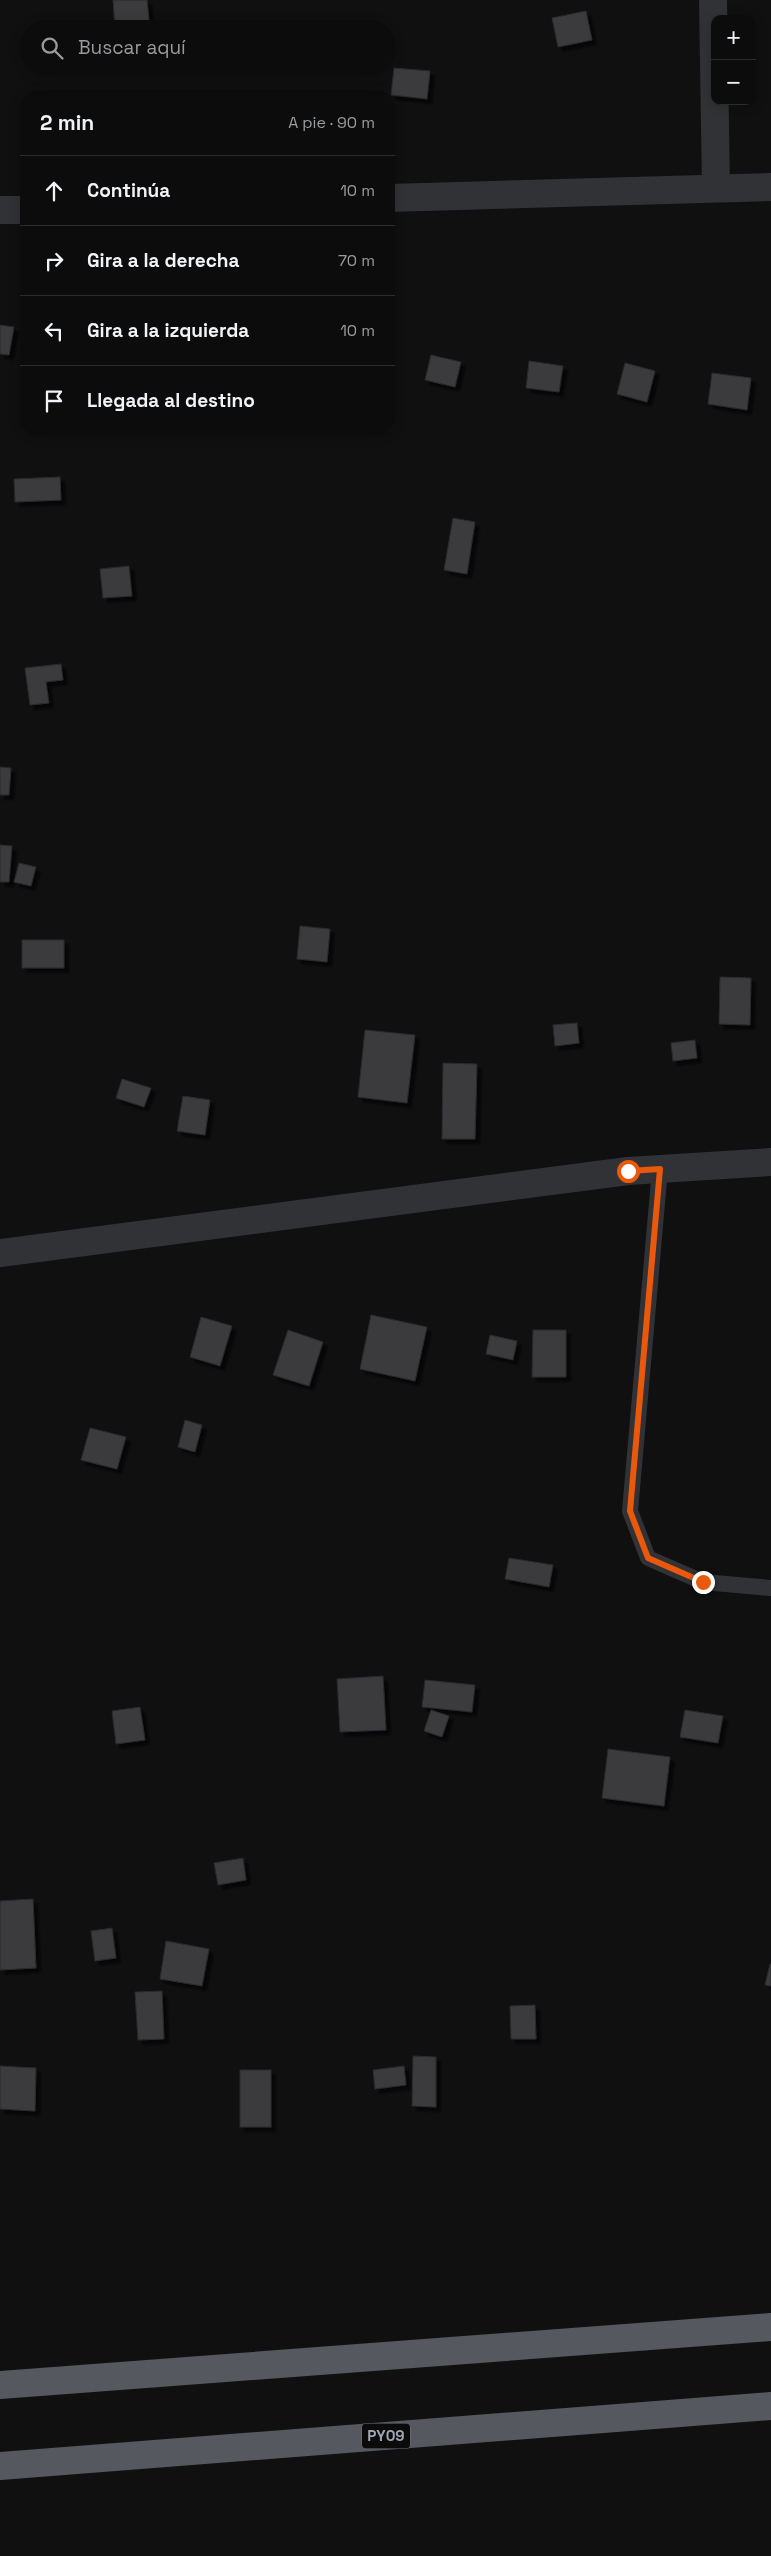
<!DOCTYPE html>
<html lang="es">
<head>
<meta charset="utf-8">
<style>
	:root { --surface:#0c0c0d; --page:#1a1a1b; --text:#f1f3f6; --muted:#9a9b9d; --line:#2c2c2e }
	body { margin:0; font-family:"Space Grotesk",sans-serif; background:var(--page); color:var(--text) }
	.controls { position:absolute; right:15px; top:15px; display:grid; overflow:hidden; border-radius:10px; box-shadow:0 2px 12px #0003 }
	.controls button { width:45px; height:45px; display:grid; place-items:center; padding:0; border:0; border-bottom:1px solid var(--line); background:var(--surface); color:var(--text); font:25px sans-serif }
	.stop { position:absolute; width:15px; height:15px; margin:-11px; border:4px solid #ea580c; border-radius:50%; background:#fff }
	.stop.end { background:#ea580c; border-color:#fff; box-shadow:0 1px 5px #0008 }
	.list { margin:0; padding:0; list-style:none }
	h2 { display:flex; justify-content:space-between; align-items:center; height:65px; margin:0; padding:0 20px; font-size:21px }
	h2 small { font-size:16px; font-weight:400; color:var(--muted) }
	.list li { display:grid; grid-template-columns:32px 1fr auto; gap:15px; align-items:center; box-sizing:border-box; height:70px; padding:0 20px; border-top:1px solid var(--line) }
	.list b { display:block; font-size:19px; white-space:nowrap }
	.list em { font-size:16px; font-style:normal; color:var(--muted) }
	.icon { flex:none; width:28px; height:28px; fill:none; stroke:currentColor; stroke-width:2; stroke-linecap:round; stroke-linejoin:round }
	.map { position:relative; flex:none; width:771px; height:2556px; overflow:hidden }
	.search { position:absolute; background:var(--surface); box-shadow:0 2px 12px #0003; left:20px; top:20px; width:375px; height:55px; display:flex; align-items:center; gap:12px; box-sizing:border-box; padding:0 18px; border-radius:28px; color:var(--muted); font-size:19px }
	.panel { position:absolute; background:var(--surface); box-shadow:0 2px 12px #0003; left:20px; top:90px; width:375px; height:345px; border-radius:20px }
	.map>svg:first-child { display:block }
	.building { fill:#3a3b3e; stroke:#2a2a2d; filter:url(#shadow) }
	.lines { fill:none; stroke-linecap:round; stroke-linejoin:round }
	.service { stroke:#313236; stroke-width:16 }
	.minor { stroke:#313236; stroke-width:28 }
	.trunk { stroke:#55585e; stroke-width:28 }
	.route { stroke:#ea580c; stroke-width:6 }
	.labels { text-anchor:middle; stroke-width:4.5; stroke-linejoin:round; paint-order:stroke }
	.shield { fill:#0b0b0c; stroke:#737880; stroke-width:1 }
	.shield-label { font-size:15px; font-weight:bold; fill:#a0a6b2 }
</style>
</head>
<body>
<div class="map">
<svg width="771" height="2556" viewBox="0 0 771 2556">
	<defs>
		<filter id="shadow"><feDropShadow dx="4.5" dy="4.5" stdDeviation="1" flood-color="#0009"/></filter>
	</defs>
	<rect width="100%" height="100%" fill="#101011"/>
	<!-- building -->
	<g class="building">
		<path d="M113 0H147L150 29H115Z"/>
		<path d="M586 11 592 40 558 47 552 18Z"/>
		<path d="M394 68 430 71 427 99 391 95Z"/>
		<path d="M0 325 14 327 9 355 0 354Z"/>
		<path d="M431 355 461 362 455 387 425 380Z"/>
		<path d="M529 361 563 366 559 392 526 388Z"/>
		<path d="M625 363 655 371 647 402 617 394Z"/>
		<path d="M712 373 751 378 747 410 708 404Z"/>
		<path d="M60 477 61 500 15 502 14 479Z"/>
		<path d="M453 518 475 522 467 574 444 570Z"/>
		<path d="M129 566 132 596 103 598 100 569Z"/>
		<path d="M61 664 63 680 46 682 49 703 30 705 25 668Z"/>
		<path d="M0 767 11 768 9 795H0Z"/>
		<path d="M0 845 12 846 9 882H0Z"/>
		<path d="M19 863 36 867 31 886 14 882Z"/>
		<path d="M300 926 330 929 327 962 297 959Z"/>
		<rect x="22" y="940" width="42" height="28"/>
		<path d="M720 977 751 978 750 1025 719 1024Z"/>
		<path d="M577 1023 579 1043 555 1046 553 1025Z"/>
		<path d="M365 1030 415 1035 407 1103 358 1097Z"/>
		<path d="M695 1040 697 1058 673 1061 671 1043Z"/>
		<path d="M443 1063 477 1064 475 1139H442Z"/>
		<path d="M122 1079 151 1088 144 1107 116 1098Z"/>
		<path d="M183 1096 210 1100 205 1135 177 1131Z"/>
		<path d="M371 1315 427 1327 415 1381 360 1369Z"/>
		<path d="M201 1317 232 1326 220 1366 190 1357Z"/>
		<path d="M288 1330 323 1342 309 1386 273 1375Z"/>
		<path d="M533 1330H566V1377H532Z"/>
		<path d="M490 1335 517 1341 513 1360 486 1354Z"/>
		<path d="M185 1420 202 1425 195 1452 178 1447Z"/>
		<path d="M90 1428 126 1437 117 1469 81 1460Z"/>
		<path d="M509 1558 553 1565 549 1587 505 1579Z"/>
		<path d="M383 1676 386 1730 340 1732 337 1679Z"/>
		<path d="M425 1680 475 1685 472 1712 422 1707Z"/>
		<path d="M140 1707 145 1740 116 1744 112 1711Z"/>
		<path d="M431 1710 449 1716 442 1737 424 1731Z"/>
		<path d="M685 1710 723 1716 718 1743 680 1737Z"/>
		<path d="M608 1749 670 1757 664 1806 602 1798Z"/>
		<path d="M243 1858 246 1880 218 1885 214 1863Z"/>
		<path d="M33 1899 36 1968 0 1970V1901Z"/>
		<path d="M112 1928 116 1958 95 1961 91 1931Z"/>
		<path d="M166 1941 209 1949 202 1986 160 1979Z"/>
		<path d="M770 1964H771V1986L765 1985Z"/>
		<path d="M162 1991 164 2039 138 2040 135 1992Z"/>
		<path d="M535 2005 536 2039H511L510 2006Z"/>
		<path d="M413 2056 436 2057V2107L412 2106Z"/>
		<path d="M0 2066 36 2068 35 2111 0 2109Z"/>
		<path d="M404 2066 406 2085 375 2089 373 2070Z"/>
		<rect x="240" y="2070" width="31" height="57"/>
	</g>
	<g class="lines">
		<!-- service -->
		<path class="service" d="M660 1169 630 1511 648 1558 703 1582 771 1588"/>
		<!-- minor -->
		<g class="minor">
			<path d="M713 0 716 188"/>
			<path d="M389 198 771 187"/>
			<path d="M0 210H26"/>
			<path d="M0 1253 628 1171 771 1162"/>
		</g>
		<!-- trunk -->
		<g class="trunk">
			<path d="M0 2385 771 2327"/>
			<path d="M0 2466 771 2406"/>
		</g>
	</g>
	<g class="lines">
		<!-- route -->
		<path class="route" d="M628 1171 660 1169 630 1511 648 1558 703 1582"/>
	</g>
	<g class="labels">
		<!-- shield labels -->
		<rect class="shield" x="362" y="2423.5" width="48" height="25" rx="4"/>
		<g class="shield-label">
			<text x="386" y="2441">PY09</text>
		</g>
	</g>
</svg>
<div class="controls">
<button>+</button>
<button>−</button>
</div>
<div class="stop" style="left:628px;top:1171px"></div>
<div class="stop end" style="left:703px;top:1582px"></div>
<div class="search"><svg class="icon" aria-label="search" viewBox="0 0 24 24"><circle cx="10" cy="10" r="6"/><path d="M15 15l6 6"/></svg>Buscar aquí</div>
<section class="panel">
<h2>2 min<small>A pie · 90 m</small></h2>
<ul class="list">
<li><svg class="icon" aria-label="ahead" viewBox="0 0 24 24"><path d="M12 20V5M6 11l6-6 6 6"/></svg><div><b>Continúa</b></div><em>10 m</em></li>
<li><svg class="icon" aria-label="right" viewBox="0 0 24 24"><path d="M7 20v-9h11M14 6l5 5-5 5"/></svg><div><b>Gira a la derecha</b></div><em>70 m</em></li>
<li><svg class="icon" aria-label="left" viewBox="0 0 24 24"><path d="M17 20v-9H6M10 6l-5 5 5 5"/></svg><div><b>Gira a la izquierda</b></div><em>10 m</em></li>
<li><svg class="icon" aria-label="arrive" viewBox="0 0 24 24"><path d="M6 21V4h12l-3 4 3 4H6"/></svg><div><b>Llegada al destino</b></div></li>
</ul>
</section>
</div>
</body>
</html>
